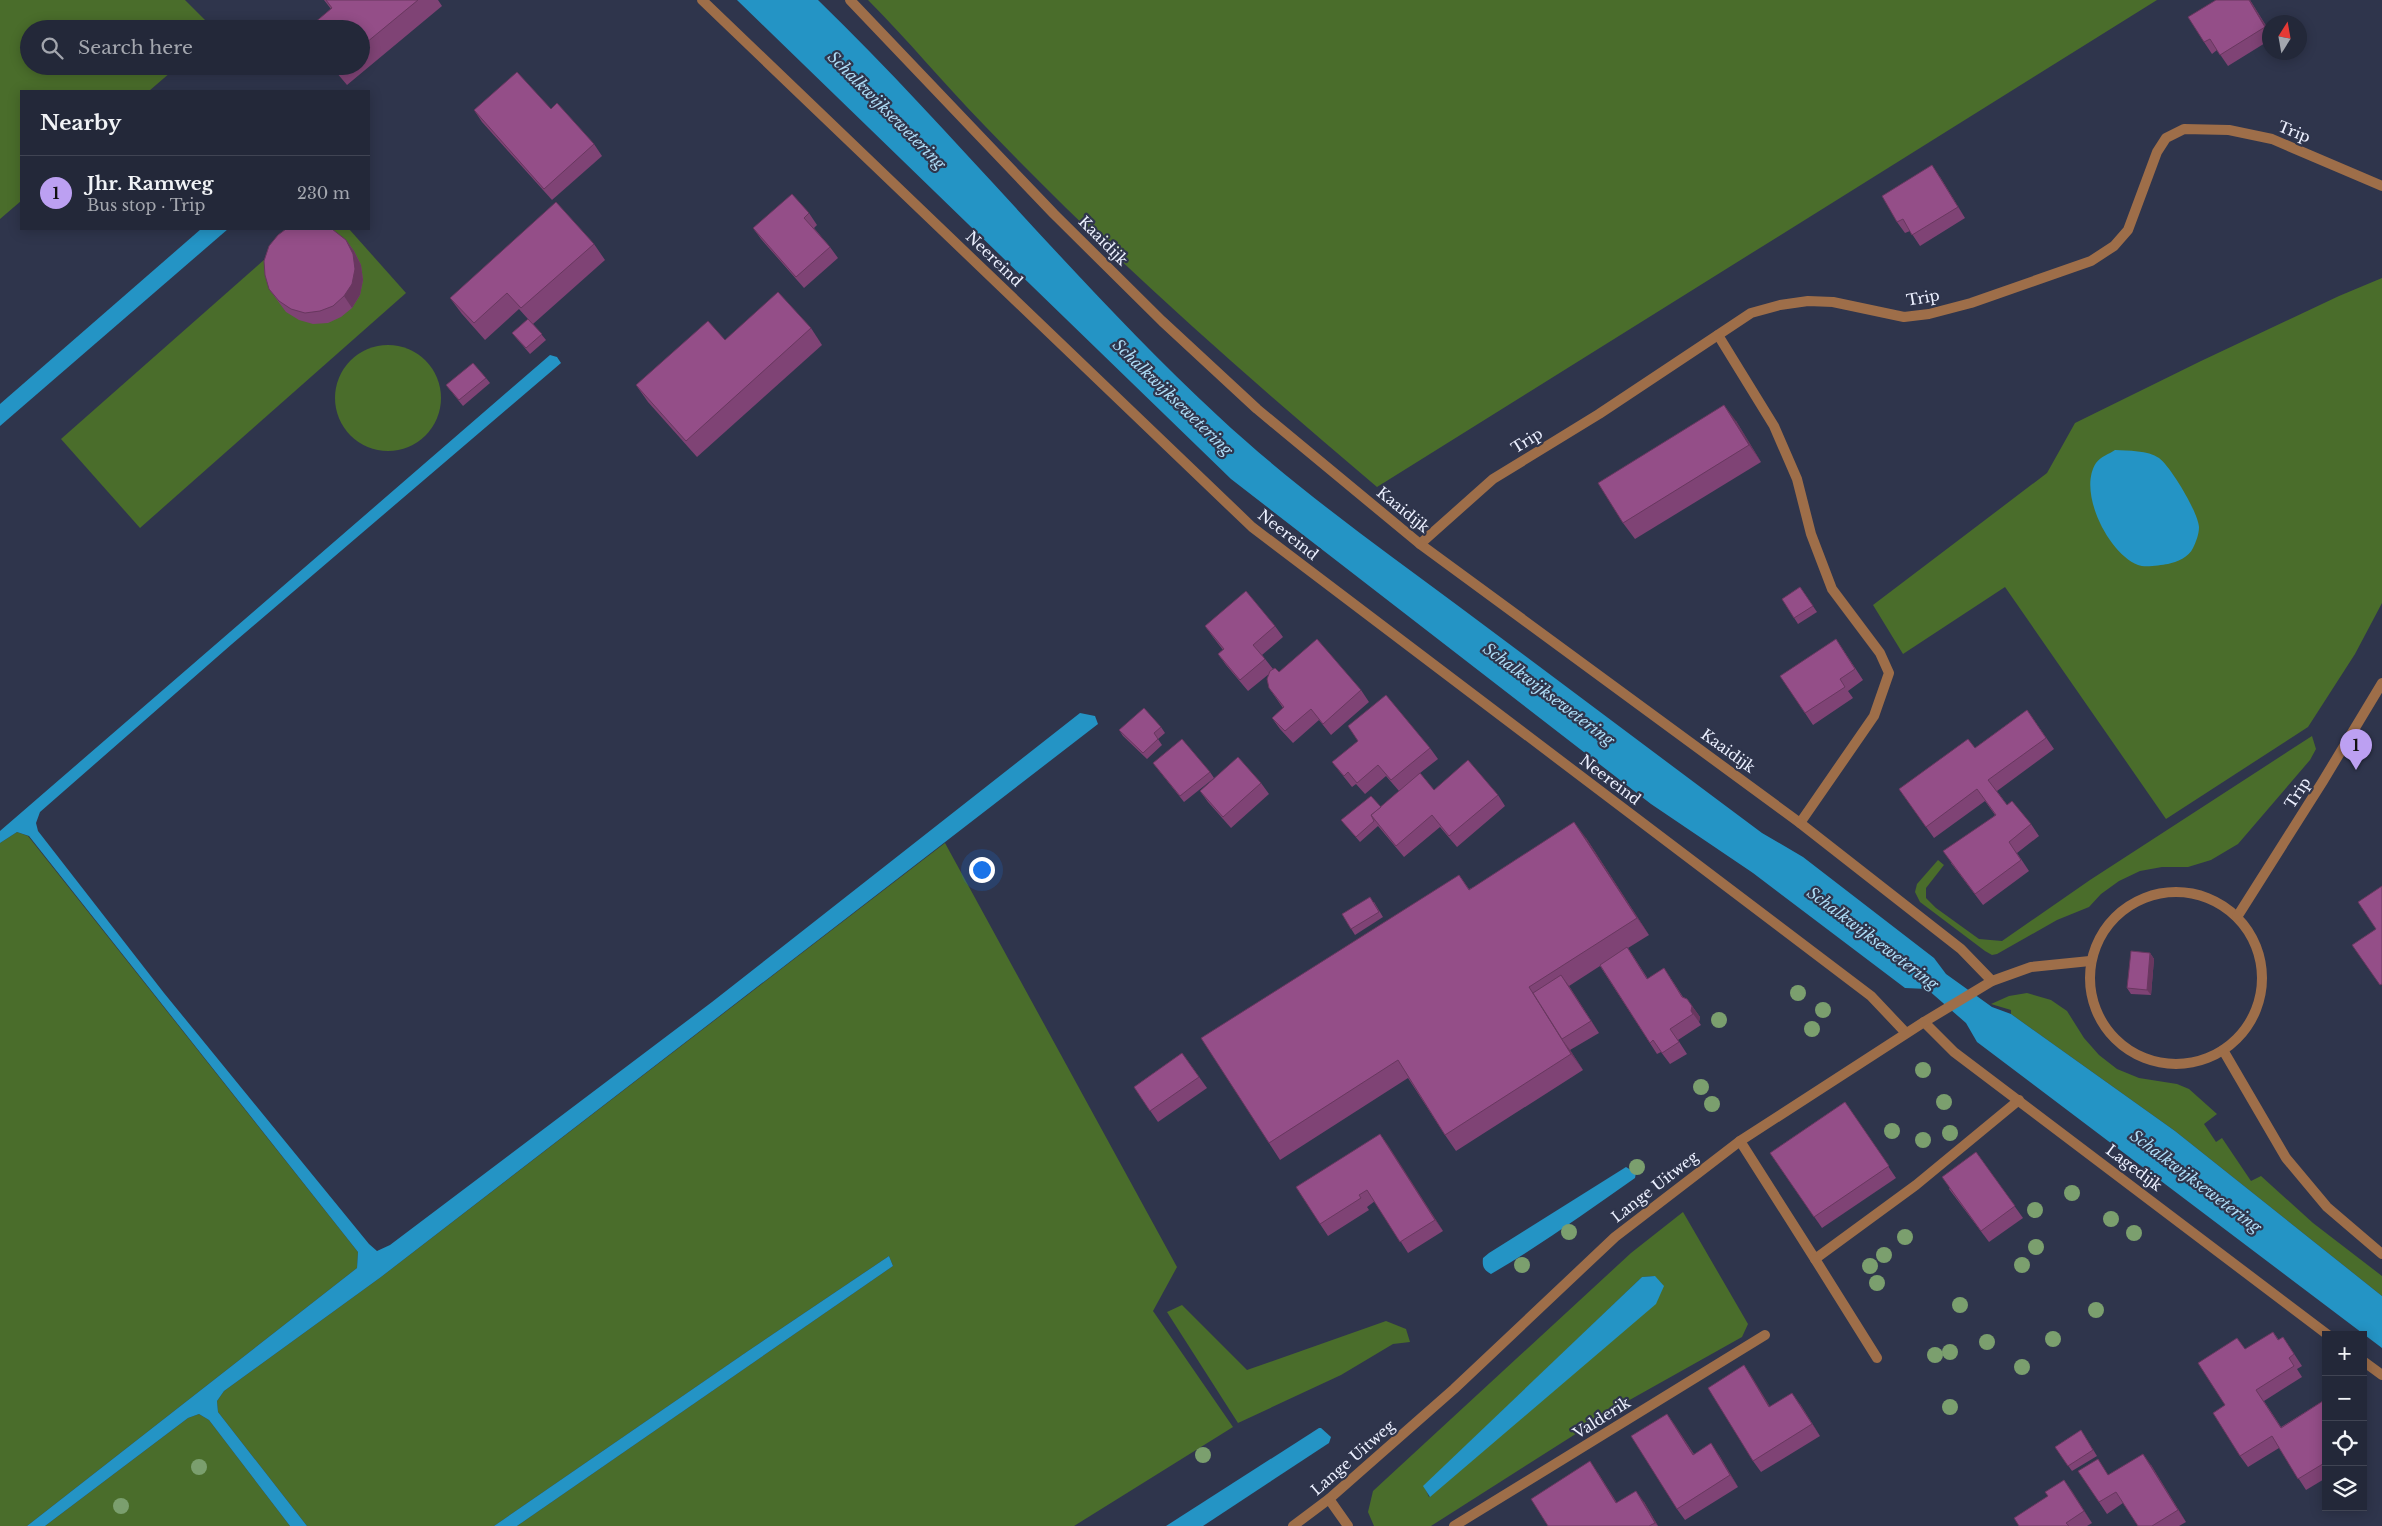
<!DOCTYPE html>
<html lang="en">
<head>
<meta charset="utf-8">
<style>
	:root { --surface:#232839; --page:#2f3444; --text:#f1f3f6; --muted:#a3a6ae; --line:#404453; --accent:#bca0f2 }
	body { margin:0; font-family:"Libre Baskerville",serif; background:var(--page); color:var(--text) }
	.controls { position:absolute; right:15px; bottom:15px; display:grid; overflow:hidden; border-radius:0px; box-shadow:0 2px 12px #0003 }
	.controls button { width:45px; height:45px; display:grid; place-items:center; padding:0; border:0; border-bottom:1px solid var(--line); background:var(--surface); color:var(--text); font:25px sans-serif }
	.compass { position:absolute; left:2262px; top:15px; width:45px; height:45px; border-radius:50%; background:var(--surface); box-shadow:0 2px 12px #0003; rotate:11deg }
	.you { position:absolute; left:981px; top:869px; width:18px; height:18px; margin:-12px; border:4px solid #fff; border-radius:50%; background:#1a73e8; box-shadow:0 0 0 8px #1a73e833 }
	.badge { display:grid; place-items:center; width:32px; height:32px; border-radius:50%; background:var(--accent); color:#111; font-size:16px; font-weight:700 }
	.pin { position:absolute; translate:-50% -41px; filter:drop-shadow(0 1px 2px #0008) }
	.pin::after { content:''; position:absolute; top:26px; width:18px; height:15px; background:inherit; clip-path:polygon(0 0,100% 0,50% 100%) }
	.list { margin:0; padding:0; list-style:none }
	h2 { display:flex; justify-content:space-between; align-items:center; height:65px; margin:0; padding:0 20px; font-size:21px }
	h2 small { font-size:16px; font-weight:400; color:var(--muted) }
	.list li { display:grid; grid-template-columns:32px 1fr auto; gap:15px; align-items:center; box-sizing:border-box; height:75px; padding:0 20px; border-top:1px solid var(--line) }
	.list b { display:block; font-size:19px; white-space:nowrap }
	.list p { margin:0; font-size:16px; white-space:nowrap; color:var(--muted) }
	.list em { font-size:16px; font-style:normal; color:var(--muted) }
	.icon { flex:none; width:28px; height:28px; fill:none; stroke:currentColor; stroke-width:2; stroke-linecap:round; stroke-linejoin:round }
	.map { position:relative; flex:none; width:2382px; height:1526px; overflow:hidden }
	.search { position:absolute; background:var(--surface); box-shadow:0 2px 12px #0003; left:20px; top:20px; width:350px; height:55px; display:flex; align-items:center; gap:12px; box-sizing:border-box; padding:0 18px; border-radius:28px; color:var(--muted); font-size:19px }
	.panel { position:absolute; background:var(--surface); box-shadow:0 2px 12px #0003; left:20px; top:90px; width:350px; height:140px; border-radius:0px }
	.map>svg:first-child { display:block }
	.green { fill:#4a6d2b; fill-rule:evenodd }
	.water { fill:#2494c5 }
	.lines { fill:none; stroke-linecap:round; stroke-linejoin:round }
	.service { stroke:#9e6e49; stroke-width:10 }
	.minor { stroke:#9e6e49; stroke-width:10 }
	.tertiary { stroke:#9e6e49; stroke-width:10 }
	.tree { fill:#7b9f6e }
	.wall { fill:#7f4375 }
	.shaded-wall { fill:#68375f }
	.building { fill:#944e88; stroke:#68375f }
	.labels { text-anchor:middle; stroke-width:4.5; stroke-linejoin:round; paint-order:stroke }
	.street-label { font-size:15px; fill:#ecf0ff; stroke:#2f354c }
	.water-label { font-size:16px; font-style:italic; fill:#aedcf6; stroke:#2f354c }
</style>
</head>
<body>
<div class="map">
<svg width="2382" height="1526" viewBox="0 0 2382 1526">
	<rect width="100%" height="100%" fill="#2f354c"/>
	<!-- green -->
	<g class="green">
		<path d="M0 0H185L214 29H29V66H178L149 91H21V201L0 219Z"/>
		<path d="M868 0H2157L1377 487C1241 372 1107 254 984 125 944 84 908 40 868 0Z"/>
		<path d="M299 229H349L406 293 140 528 61 439Z"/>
		<path d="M2382 278V603L2355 654 2308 727 2166 819 2005 587 1903 654 1873 605 2047 473 2075 423 2201 361 2339 296Z"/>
		<circle cx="388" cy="398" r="53"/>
		<path d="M2312 736 2316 749 2310 760 2238 844 2211 860 2188 867H2162L2140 871 2119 881 2101 894 2089 907 2057 920 1997 954 1992 955 1985 951 1920 902 1915 892 1917 884 1938 860 1944 865 1926 888V898L1936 908 1979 939 2002 941 2090 880Z"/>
		<path d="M17 832 28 836 358 1252 357 1268 27 1526H0V843Z"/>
		<path d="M945 843 1177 1267 1153 1311 1233 1427 1074 1526H517L893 1266 889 1256 748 1351 494 1526H307L218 1412 217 1401 224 1391 381 1277Z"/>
		<path d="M2027 993 2051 1000 2067 1011 2084 1038 2099 1055 2117 1069 2139 1078 2177 1084 2189 1089 2217 1114 2204 1124 2216 1142 2222 1138 2251 1181 2261 1176 2313 1223 2382 1276V1296L2175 1131 2011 1014V1010L1991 1004 2009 996Z"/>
		<path d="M1683 1212 1748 1324 1742 1337 1626 1402 1431 1526H1374L1368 1512 1373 1491 1631 1253ZM1655 1276 1429 1497 1424 1486 1642 1277Z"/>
		<path d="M1182 1305 1247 1370 1386 1321 1406 1329 1410 1342 1393 1344 1341 1375 1238 1423 1167 1312Z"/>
		<path d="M199 1414 209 1420 290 1526H45L188 1418Z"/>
	</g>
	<!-- water -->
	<g class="water">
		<path d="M737 0H818C956 134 1077 285 1218 416 1292 485 1376 545 1457 605 1559 681 1660 757 1762 833L1803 857 1934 958 1946 974 1992 1007 2011 1014 2175 1131 2382 1296V1348L1977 1042 1966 1023 1927 989 1905 988 1753 873 1651 804 1231 479Z"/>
		<path d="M201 229H228L0 426V404Z"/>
		<path d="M550 355 557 357 561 363 232 644 40 812 36 823 38 831 164 993 369 1244 377 1251 390 1245 712 1002 1080 713 1095 716 1098 724 381 1277 224 1391 217 1401 218 1412 307 1526H290L209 1420 199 1414 188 1418 45 1526H27L357 1268 358 1252 29 836 17 832 0 843V831Z"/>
		<path d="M2115 450C2128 451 2148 450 2159 458 2171 467 2198 512 2199 527 2199 534 2196 542 2193 548 2189 557 2177 562 2168 564 2160 565 2145 568 2138 565 2109 554 2077 492 2096 463 2100 457 2109 454 2115 450Z"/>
		<path d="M1626 1167 1636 1173 1635 1178C1588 1211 1541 1245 1491 1274 1484 1270 1482 1267 1483 1258L1489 1253Z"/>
		<path d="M889 1256 893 1266 517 1526H494L748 1351Z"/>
		<path d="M1655 1276 1664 1286 1656 1304 1430 1497 1423 1486 1642 1277Z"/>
		<path d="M1319 1428H1321L1331 1437 1329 1443 1203 1526H1166Z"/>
	</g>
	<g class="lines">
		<!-- service -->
		<g class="service">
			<path d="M1718 335 1774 426 1797 479 1811 534 1832 589 1880 653 1889 673 1874 716 1800 823"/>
			<path d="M1420 544 1493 479 1599 414 1751 313 1780 305 1808 301 1833 302 1904 317 1929 314 1971 303 2091 261 2114 246 2128 230 2157 152 2166 138 2184 129 2229 130 2272 139 2382 186"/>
			<path d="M1740 1141 1815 1259 1916 1185 2019 1100"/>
			<path d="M1815 1259 1877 1358"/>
		</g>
		<!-- minor -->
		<g class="minor">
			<path d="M702 0 1252 527 1871 996 1906 1033"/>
			<path d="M850 0 1054 214 1162 321 1257 409 1420 544 1800 823 1961 949 1992 981"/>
			<path d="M1924 1022 1954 1052 2328 1335"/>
			<path d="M2363 1361 2382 1375"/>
			<path d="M1329 1499 1348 1526"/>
			<path d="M1454 1526 1765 1335"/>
		</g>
		<!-- tertiary -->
		<g class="tertiary">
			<circle cx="2176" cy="978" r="86"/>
			<path d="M2237 917 2323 781 2382 683"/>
			<path d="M2223 1050 2286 1158 2327 1207 2382 1254"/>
			<path d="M1293 1526 1329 1499 1454 1389 1615 1237 1740 1141 1924 1022 1992 981 2031 967 2090 961"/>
		</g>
	</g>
	<!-- trees -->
	<g class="tree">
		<circle cx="1798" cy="993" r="8"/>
		<circle cx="1823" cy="1010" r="8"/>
		<circle cx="1719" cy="1020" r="8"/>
		<circle cx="1812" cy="1029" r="8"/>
		<circle cx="1923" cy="1070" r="8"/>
		<circle cx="1701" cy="1087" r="8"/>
		<circle cx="1944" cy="1102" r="8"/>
		<circle cx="1712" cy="1104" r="8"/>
		<circle cx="1892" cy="1131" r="8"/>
		<circle cx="1950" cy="1133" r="8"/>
		<circle cx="1923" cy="1140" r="8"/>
		<circle cx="1637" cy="1167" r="8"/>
		<circle cx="2072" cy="1193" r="8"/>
		<circle cx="2035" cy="1210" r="8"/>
		<circle cx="2111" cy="1219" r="8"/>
		<circle cx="1569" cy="1232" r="8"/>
		<circle cx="2134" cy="1233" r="8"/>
		<circle cx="1905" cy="1237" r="8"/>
		<circle cx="2036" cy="1247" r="8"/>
		<circle cx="1884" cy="1255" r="8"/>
		<circle cx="1522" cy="1265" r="8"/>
		<circle cx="2022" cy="1265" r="8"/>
		<circle cx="1870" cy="1266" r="8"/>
		<circle cx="1877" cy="1283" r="8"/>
		<circle cx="1960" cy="1305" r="8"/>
		<circle cx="2096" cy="1310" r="8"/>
		<circle cx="2053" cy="1339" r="8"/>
		<circle cx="1987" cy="1342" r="8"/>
		<circle cx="1950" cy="1352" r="8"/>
		<circle cx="1935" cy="1355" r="8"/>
		<circle cx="2022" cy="1367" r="8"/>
		<circle cx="1950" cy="1407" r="8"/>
		<circle cx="1203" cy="1455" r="8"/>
		<circle cx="199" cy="1467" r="8"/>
		<circle cx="121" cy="1506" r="8"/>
	</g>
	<!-- wall -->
	<g class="wall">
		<path d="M324 0H438L442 6 347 85 331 66H361V29L331 9Z"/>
		<path d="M2216 0H2250L2270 32V40L2228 66 2217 50 2212 54 2204 42Z"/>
		<path d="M551 109 594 144 602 156 552 200 482 122 474 110Z"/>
		<path d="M1940 177 1965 218 1920 246 1910 231 1905 233 1897 222Z"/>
		<path d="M809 213 817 225 814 228 830 247 838 258 804 288 761 239 753 228Z"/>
		<path d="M346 240 354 251 361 265 363 280 360 295 352 308 341 317 328 323 313 324 299 320 286 312 269 289Z"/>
		<path d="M594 244 605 260 533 324 546 340 530 354 512 333 528 319 519 309 485 340 462 314 450 298Z"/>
		<path d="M811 328 822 345 697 457 648 402 636 385 725 340Z"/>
		<path d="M486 378 490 383 463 406 446 385Z"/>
		<path d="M1736 421 1761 462 1635 539 1623 523Z"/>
		<path d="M1800 587 1817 612 1798 624 1782 599Z"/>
		<path d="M1205 626H1275L1283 637 1262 655 1273 669 1279 672 1361 690 1369 702 1331 735 1319 720 1293 743 1280 729 1272 718 1283 708 1269 688V674L1248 691 1226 665 1218 654 1223 650 1213 637Z"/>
		<path d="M1836 639 1863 680 1848 691 1853 698 1813 725 1805 713Z"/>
		<path d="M2027 710 2054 749 1997 791 2007 805 2031 824 2039 836 2017 853 2029 871 1983 905 1951 863 1995 815 1985 801 1934 838 1899 789 1975 748Z"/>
		<path d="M1161 727 1165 733 1158 739 1162 745 1147 759 1123 736 1119 730Z"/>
		<path d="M1430 748 1438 759 1420 773 1434 790 1498 795 1505 806 1457 847 1440 827 1404 857 1378 826 1360 842 1341 820 1381 807 1399 791 1386 776 1365 794 1356 784 1352 787 1332 762Z"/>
		<path d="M1153 763 1210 772 1214 778 1184 802Z"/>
		<path d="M1261 783 1269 794 1231 828 1208 802 1200 791Z"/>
		<path d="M1586 838 1649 935 1628 948 1648 979 1664 968 1683 997 1687 999 1700 1017 1699 1022 1701 1025 1678 1040 1687 1054 1670 1064 1661 1052 1657 1054 1600 966 1569 986 1599 1033 1570 1050 1583 1070 1456 1151 1445 1135 1408 1078 1280 1160 1269 1143 1459 875 1469 889Z"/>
		<path d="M1374 902 1383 917 1355 935 1342 914Z"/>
		<path d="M2150 953 2154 959 2151 995 2131 994 2127 988Z"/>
		<path d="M1182 1053 1207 1088 1158 1122 1134 1087Z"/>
		<path d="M1845 1102 1896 1178 1822 1228 1770 1153Z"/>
		<path d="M1380 1134 1443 1231 1408 1253 1375 1201 1367 1207 1369 1210 1328 1236 1320 1224Z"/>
		<path d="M1976 1152 2023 1218 1989 1242 1949 1189Z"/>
		<path d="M2273 1332 2279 1340 2283 1337 2302 1366 2297 1369 2302 1377 2264 1401 2281 1427 2326 1399V1478L2306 1490 2279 1448 2248 1467 2240 1456 2225 1405Z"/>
		<path d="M1744 1365 1770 1407 1800 1404 1820 1436 1761 1472 1753 1461Z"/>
		<path d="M1667 1414 1694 1454 1719 1455 1738 1487 1685 1520 1677 1509Z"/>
		<path d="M2363 1420 2367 1426 2363 1428Z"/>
		<path d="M2081 1430 2097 1456 2072 1471 2055 1447Z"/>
		<path d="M2363 1431 2367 1437 2363 1439Z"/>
		<path d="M2151 1465 2186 1522 2179 1526H2138L2123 1503 2107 1514 2099 1502 2109 1475Z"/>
		<path d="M1598 1473 1617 1503 1644 1502 1658 1526H1548Z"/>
		<path d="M2064 1480 2092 1523 2087 1526H2019Z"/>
	</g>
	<!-- shaded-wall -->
	<g class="shaded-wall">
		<path d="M2249 0H2250L2270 33 2265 27Z"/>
		<path d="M1932 165 1940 177 1965 218 1958 207Z"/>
		<path d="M346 240 354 251 361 265 363 280 360 295 352 308 344 296Z"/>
		<path d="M1724 405 1736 421 1761 462 1749 445Z"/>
		<path d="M1574 822 1586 838 1649 935 1637 918Z"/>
		<path d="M2150 953 2154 959 2151 995 2147 990Z"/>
		<path d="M1561 975 1569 986 1599 1033 1591 1021Z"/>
		<path d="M1692 1006 1700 1017 1699 1022 1691 1011Z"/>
		<path d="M1562 1039 1570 1050 1583 1070 1571 1054Z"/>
		<path d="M1380 1134 1388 1145 1443 1231 1435 1220Z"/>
		<path d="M1744 1365 1752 1377 1777 1418 1769 1407Z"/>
		<path d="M1792 1393 1800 1404 1820 1436 1812 1424Z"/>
		<path d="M1667 1414 1675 1425 1701 1466 1693 1455Z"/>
		<path d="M1711 1443 1719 1455 1738 1487 1730 1475Z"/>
		<path d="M2143 1454 2151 1465 2186 1522 2178 1510Z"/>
		<path d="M1590 1461 1598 1473 1624 1514 1616 1503Z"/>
		<path d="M2064 1480 2072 1491 2092 1523 2084 1511Z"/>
		<path d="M1636 1491 1644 1502 1658 1526 1655 1523Z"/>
	</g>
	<!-- building -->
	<g class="building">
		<path d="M326 0H418L361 47V29H307L332 8Z"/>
		<path d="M2216 0H2249L2265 27 2220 55 2210 39 2204 42 2188 17Z"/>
		<path d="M517 72 551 109 557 103 594 144 544 189 474 110Z"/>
		<path d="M1932 165 1958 207 1912 235 1903 219 1897 222 1882 196Z"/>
		<path d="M792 194 809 213 804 218 830 247 796 277 753 228Z"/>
		<path d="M556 202 594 244 521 308 507 293 474 323 450 298Z"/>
		<path d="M286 229H332L346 240 353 254 355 269 352 284 344 296 333 306 320 311 305 313 291 309 279 301 269 289 265 275 264 261 269 246 278 235Z"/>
		<path d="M778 292 811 328 686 441 636 385 708 321 725 340Z"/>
		<path d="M528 319 542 334 526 348 512 333Z"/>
		<path d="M473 363 486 378 459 400 446 385Z"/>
		<path d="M1724 405 1749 445 1623 523 1598 483Z"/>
		<path d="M1800 587 1813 606 1794 618 1782 599Z"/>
		<path d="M1246 591 1275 626 1253 645 1265 659 1240 680 1218 654 1224 649 1205 626Z"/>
		<path d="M1317 639 1361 690 1323 724 1311 709 1285 731 1272 718 1284 707 1269 688 1267 679 1270 671 1275 668 1279 672Z"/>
		<path d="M1836 639 1855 669 1840 679 1845 687 1805 713 1780 676Z"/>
		<path d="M1386 695 1430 748 1391 780 1378 765 1357 783 1348 772 1344 776 1332 762 1358 741 1348 726Z"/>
		<path d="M1144 708 1161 727 1154 733 1158 739 1143 753 1119 730Z"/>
		<path d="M2027 710 2046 738 1988 780 2007 805 2012 801 2031 824 2009 842 2021 860 1975 894 1943 851 1996 815 1977 789 1926 827 1899 789 1968 739 1975 748Z"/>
		<path d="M1182 739 1210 772 1180 796 1153 763Z"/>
		<path d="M1238 757 1261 783 1223 817 1200 791Z"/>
		<path d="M1468 760 1498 795 1449 836 1432 815 1396 846 1371 815 1420 773 1434 790Z"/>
		<path d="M1371 796 1381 807 1371 815 1374 821 1356 837 1341 820Z"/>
		<path d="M1574 822 1637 918 1529 987 1571 1054 1445 1135 1398 1060 1269 1143 1201 1038 1459 875 1469 890Z"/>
		<path d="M2382 886V984L2380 985 2352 945 2376 929 2358 902Z"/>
		<path d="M1370 897 1379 912 1351 929 1342 914Z"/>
		<path d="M1627 947 1647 979 1664 968 1682 997 1687 999 1692 1006 1691 1011 1693 1014 1670 1029 1679 1042 1662 1053 1653 1040 1650 1043 1600 965Z"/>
		<path d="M2131 951 2150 953 2147 990 2127 988Z"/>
		<path d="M1561 975 1591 1021 1562 1039 1533 993Z"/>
		<path d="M1182 1053 1199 1077 1150 1111 1134 1087Z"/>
		<path d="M1845 1102 1889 1166 1814 1217 1770 1153Z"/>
		<path d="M1380 1134 1435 1220 1400 1242 1367 1190 1359 1195 1361 1198 1320 1224 1296 1187Z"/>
		<path d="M1976 1152 2015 1206 1981 1231 1942 1177Z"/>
		<path d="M2273 1332 2278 1340 2283 1337 2294 1354 2289 1358 2294 1366 2256 1390 2281 1428 2326 1399V1462L2298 1479 2272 1436 2240 1456 2213 1413 2225 1405 2198 1363 2237 1338 2245 1349Z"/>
		<path d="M1744 1365 1769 1407 1792 1393 1812 1424 1753 1461 1708 1388Z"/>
		<path d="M1667 1414 1693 1455 1711 1443 1730 1475 1677 1509 1631 1436Z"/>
		<path d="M2081 1430 2093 1450 2068 1466 2055 1447Z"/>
		<path d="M2143 1454 2178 1510 2152 1526H2138L2116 1492 2099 1502 2078 1471 2098 1459 2108 1475Z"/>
		<path d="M1590 1461 1616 1503 1636 1491 1655 1523 1649 1526H1548L1531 1499Z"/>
		<path d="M2064 1480 2084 1511 2066 1523 2069 1526H2019L2014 1518 2048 1496 2045 1492Z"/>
	</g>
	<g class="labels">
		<!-- street labels -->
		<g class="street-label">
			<text transform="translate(2294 132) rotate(22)" y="5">Trip</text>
			<text transform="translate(1103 241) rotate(45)" y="5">Kaaidijk</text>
			<text transform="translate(994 259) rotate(44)" y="5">Neereind</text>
			<text transform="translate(1923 298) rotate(-10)" y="5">Trip</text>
			<text transform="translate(1527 441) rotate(-32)" y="5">Trip</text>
			<text transform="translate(1403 510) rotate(39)" y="5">Kaaidijk</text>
			<text transform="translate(1288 535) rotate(38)" y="5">Neereind</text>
			<text transform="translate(1728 751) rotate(36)" y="5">Kaaidijk</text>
			<text transform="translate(1610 780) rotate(37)" y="5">Neereind</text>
			<text transform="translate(2298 793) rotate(-57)" y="5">Trip</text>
			<text transform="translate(2134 1168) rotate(37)" y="5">Lagedijk</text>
			<text transform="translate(1655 1187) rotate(-38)" y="5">Lange Uitweg</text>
			<text transform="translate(1602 1418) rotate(-32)" y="5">Valderik</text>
			<text transform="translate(1353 1458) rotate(-41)" y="5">Lange Uitweg</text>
		</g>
		<!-- water labels -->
		<g class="water-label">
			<text transform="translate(887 110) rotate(45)" y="6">Schalkwijksewetering</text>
			<text transform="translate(1173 397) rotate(44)" y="6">Schalkwijksewetering</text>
			<text transform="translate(1549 694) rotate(37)" y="6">Schalkwijksewetering</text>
			<text transform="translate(1873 938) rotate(37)" y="6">Schalkwijksewetering</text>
			<text transform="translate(2196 1181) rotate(37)" y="6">Schalkwijksewetering</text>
		</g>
	</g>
</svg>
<div class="controls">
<button>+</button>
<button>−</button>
<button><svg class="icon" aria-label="locate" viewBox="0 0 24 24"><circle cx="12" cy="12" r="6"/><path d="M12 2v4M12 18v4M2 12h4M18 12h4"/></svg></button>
<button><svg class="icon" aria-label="layers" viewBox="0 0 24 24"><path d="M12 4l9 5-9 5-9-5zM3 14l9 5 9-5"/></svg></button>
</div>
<svg class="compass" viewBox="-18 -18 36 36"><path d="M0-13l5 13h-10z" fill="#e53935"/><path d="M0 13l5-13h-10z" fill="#a3a6ae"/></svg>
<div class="you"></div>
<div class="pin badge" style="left:2356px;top:770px">1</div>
<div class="search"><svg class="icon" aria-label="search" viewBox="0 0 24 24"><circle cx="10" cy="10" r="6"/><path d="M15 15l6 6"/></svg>Search here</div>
<section class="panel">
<h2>Nearby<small></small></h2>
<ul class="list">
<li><span class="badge">1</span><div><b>Jhr. Ramweg</b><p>Bus stop · Trip</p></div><em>230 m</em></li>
</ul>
</section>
</div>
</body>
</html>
